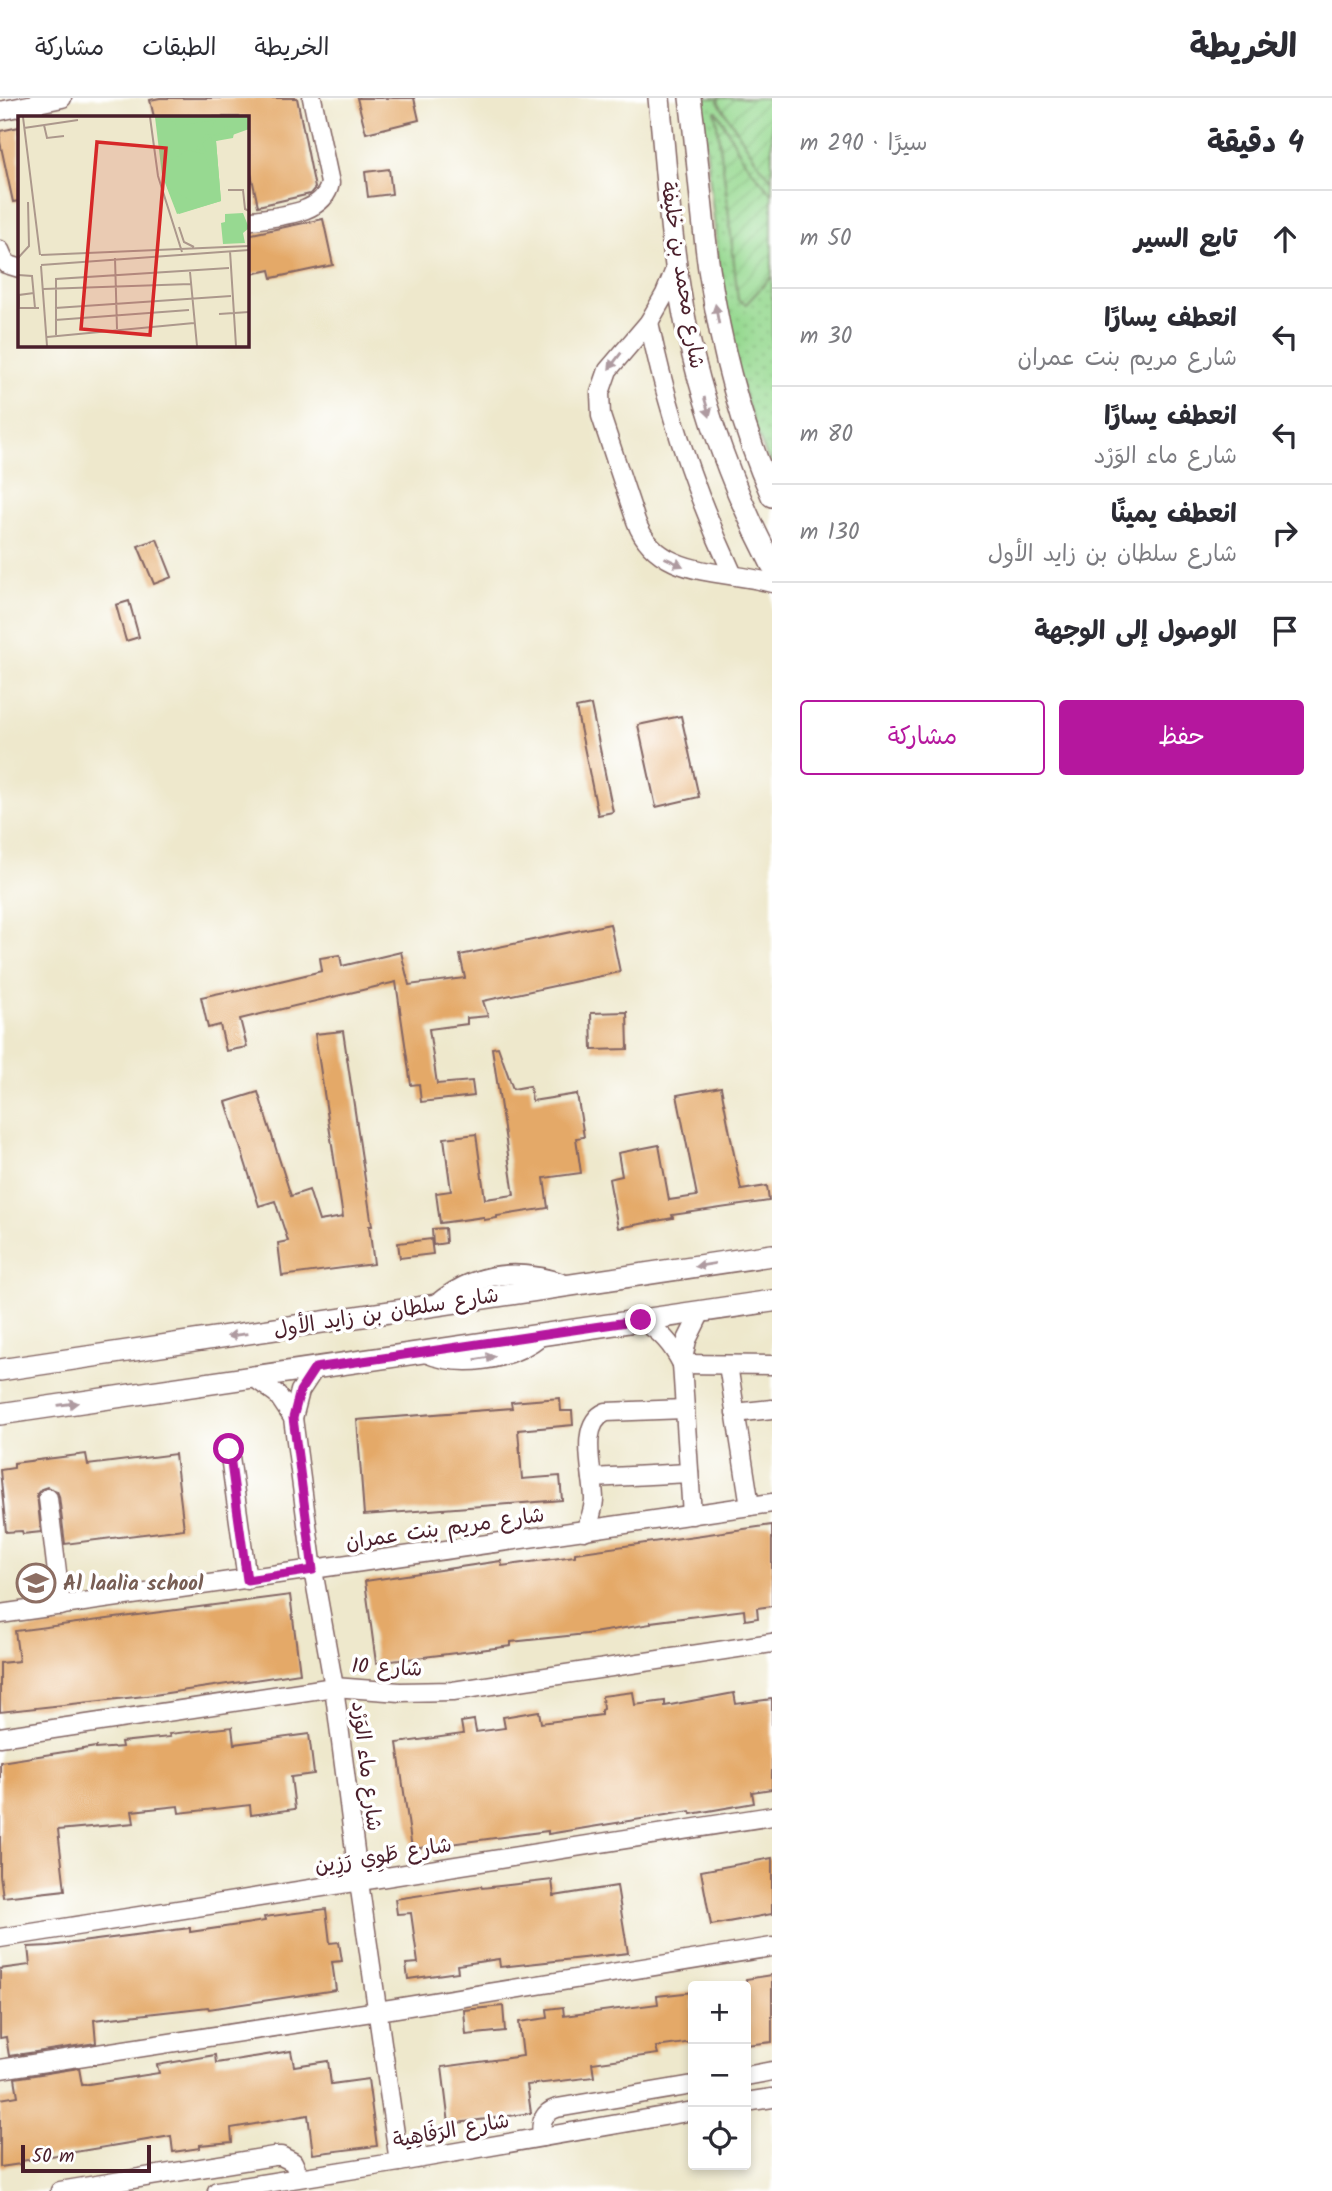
<!DOCTYPE html>
<html lang="ar">
<head>
<meta charset="utf-8">
<style>
	:root { --surface:#fff; --page:#f7f7f7; --text:#2b2b33; --muted:#7c7c81; --line:#e1e1e2; --accent:#b5179e }
	body { margin:0; font-family:Kalam,"Playpen Sans Arabic",sans-serif; background:var(--page); color:var(--text); direction:rtl }
	.controls { position:absolute; right:21px; bottom:21px; display:grid; overflow:hidden; border-radius:7px; box-shadow:0 4px 10px #0003 }
	.controls button { width:63px; height:63px; display:grid; place-items:center; padding:0; border:0; border-bottom:2px solid var(--line); background:var(--surface); color:var(--text); font:35px sans-serif }
	.scale { position:absolute; left:21px; bottom:18px; width:130px; box-sizing:border-box; padding-left:7px; border:4px solid #4a1f2b; border-top:0; font-size:19px; line-height:24px; white-space:nowrap; color:#4a1f2b; -webkit-text-stroke:5px #fff; paint-order:stroke }
	.stop { position:absolute; width:21px; height:21px; margin:-16px; border:5px solid #b5179e; border-radius:50%; background:#fff }
	.stop.end { background:#b5179e; border-color:#fff; box-shadow:0 2px 7px #0008 }
	.list { margin:0; padding:0; list-style:none }
	h2 { display:flex; justify-content:space-between; align-items:center; height:91px; margin:0; padding:0 28px; font-size:30px }
	h2 small { font-size:23px; font-weight:400; color:var(--muted) }
	.list li { display:grid; grid-template-columns:46px 1fr auto; gap:21px; align-items:center; box-sizing:border-box; height:98px; padding:0 28px; border-top:2px solid var(--line) }
	.list b { display:block; font-size:26px; white-space:nowrap }
	.list p { margin:0; font-size:23px; white-space:nowrap; color:var(--muted) }
	.list em { font-size:23px; font-style:normal; color:var(--muted) }
	.actions { display:flex; gap:14px; padding:21px 28px }
	.actions a { flex:1; padding:16px 0; border:2px solid var(--accent); border-radius:7px; text-align:center; font-size:24px; color:var(--accent) }
	.actions .main { background:var(--accent); color:#fff }
	.icon { flex:none; width:38px; height:38px; fill:none; stroke:currentColor; stroke-width:2; stroke-linecap:round; stroke-linejoin:round }
	.map { position:relative; flex:none; width:772px; height:2093px; overflow:hidden; direction:ltr }
	header { display:flex; align-items:center; gap:42px; box-sizing:border-box; height:98px; padding:0 35px; background:var(--surface); border-bottom:2px solid var(--line) }
	header strong { font-size:33px }
	nav { display:flex; gap:38px; margin-inline-start:auto; font-size:24px }
	main { display:flex }
	aside { flex:1; background:var(--surface) }
	.map>svg:first-child { display:block }
	.park { fill:url(#park-dots); stroke:#707c5e; stroke-width:2 }
	.garden { fill:url(#garden-furrows); stroke:#707c5e; stroke-width:2 }
	.building { fill:#e4a968 }
	.lines { fill:none; stroke-linecap:round; stroke-linejoin:round }
	.minor-casing { stroke:#836563; stroke-width:21 }
	.major-casing { stroke:#836563; stroke-width:24 }
	.minor { stroke:#fff; stroke-width:18 }
	.major { stroke:#fff; stroke-width:21 }
	.oneway { fill:#ae9aa0 }
	.route { stroke:#b5179e; stroke-width:9 }
	.labels { text-anchor:middle; stroke-width:7; stroke-linejoin:round; paint-order:stroke }
	.street-label { font-size:21px; fill:#4a1f2b; stroke:#fff }
	.education-label { font-size:21px; font-weight:bold; fill:#785e54; stroke:#fff; text-anchor:start }
	.inset-road { fill:none; stroke:#ac988c; stroke-width:2 }
	.view { fill:#d62828; fill-opacity:0.15; stroke:#d62828; stroke-width:3.5 }
	.inset-edge { fill:none; stroke:#4a1f2b; stroke-width:3.5 }
</style>
</head>
<body>
<header>
<strong>الخريطة</strong>
<nav><a>الخريطة</a><a>الطبقات</a><a>مشاركة</a></nav>
</header>
<main>
<aside>
<h2>4 دقيقة<small>سيرًا · 290 m</small></h2>
<ul class="list">
<li><svg class="icon" aria-label="ahead" viewBox="0 0 24 24"><path d="M12 20V5M6 11l6-6 6 6"/></svg><div><b>تابع السير</b></div><em>50 m</em></li>
<li><svg class="icon" aria-label="left" viewBox="0 0 24 24"><path d="M17 20v-9H6M10 6l-5 5 5 5"/></svg><div><b>انعطف يسارًا</b><p>شارع مريم بنت عمران</p></div><em>30 m</em></li>
<li><svg class="icon" aria-label="left" viewBox="0 0 24 24"><path d="M17 20v-9H6M10 6l-5 5 5 5"/></svg><div><b>انعطف يسارًا</b><p>شارع ماء الوَرْد</p></div><em>80 m</em></li>
<li><svg class="icon" aria-label="right" viewBox="0 0 24 24"><path d="M7 20v-9h11M14 6l5 5-5 5"/></svg><div><b>انعطف يمينًا</b><p>شارع سلطان بن زايد الأول</p></div><em>130 m</em></li>
<li><svg class="icon" aria-label="arrive" viewBox="0 0 24 24"><path d="M6 21V4h12l-3 4 3 4H6"/></svg><div><b>الوصول إلى الوجهة</b></div></li>
</ul>
<div class="actions"><a class="main">حفظ</a><a>مشاركة</a></div>
</aside>
<div class="map">
<svg width="772" height="2093" viewBox="0 0 772 2093">
	<defs>
		<pattern id="park-dots" width="8" height="8" patternUnits="userSpaceOnUse" patternTransform="scale(1.75)"><rect width="8" height="8" fill="#97d991"/><path d="M2 2h.1M6 6h.1" fill="none" stroke="#84ba7d" stroke-width="1.8" stroke-linecap="round"/></pattern>
		<pattern id="garden-furrows" width="10" height="10" patternUnits="userSpaceOnUse" patternTransform="scale(1.75)"><rect width="10" height="10" fill="#97d991"/><path d="M-1 1l2-2M0 10L10 0M9 11l2-2" fill="none" stroke="#84ba7d"/></pattern>
	</defs>
	<rect width="100%" height="100%" fill="#fff"/>
	<filter id="ink" filterUnits="userSpaceOnUse"><feTurbulence type="fractalNoise" baseFrequency=".0143" numOctaves="2"/><feDisplacementMap in="SourceGraphic" scale="14" xChannelSelector="R" yChannelSelector="G"/><feConvolveMatrix kernelMatrix="1 2 1 2 8 2 1 2 1" color-interpolation-filters="sRGB"/></filter>
	<filter id="wash" filterUnits="userSpaceOnUse"><feTurbulence type="fractalNoise" baseFrequency=".00686" numOctaves="4" result="noise"/><feDisplacementMap in="SourceGraphic" scale="28" xChannelSelector="R" yChannelSelector="G"/><feGaussianBlur stdDeviation="1.57" result="paint"/><feColorMatrix in="noise" values="0 0 0 0 0 0 0 0 0 0 0 0 0 0 0 0 0 1.4 0 .05"/><feComposite in="paint" operator="in"/></filter>
	<g filter="url(#wash)">
		<rect width="100%" height="100%" fill="#eee8cc"/>
		<!-- park -->
		<path class="park" d="M701 0H772V372C758 338 744 302 736 265 717 179 711 88 701 0Z"/>
		<!-- garden -->
		<g class="garden">
			<path d="M718 0H772V82L756 62 719 5Z"/>
			<path d="M715 13H717L743 61 772 96V178L746 206 738 202 726 91Z"/>
		</g>
		<g id="blocks">
			<!-- building -->
			<g class="building">
				<path d="M160 0H297L315 90 310 96 258 108 247 57V19H154L150 2Z"/>
				<path d="M357 0H414L419 22 366 35Z"/>
				<path d="M19 29V103L13 104 0 44V33Z"/>
				<path d="M389 71 392 96 368 99 365 74Z"/>
				<path d="M323 121 333 167 272 180 270 172 247 177V137Z"/>
				<path d="M157 441 172 479 154 486 138 448Z"/>
				<path d="M129 503 139 539 126 543 116 507Z"/>
				<path d="M591 607 613 714 598 717 576 610Z"/>
				<path d="M681 618 699 699 656 709 638 627Z"/>
				<path d="M610 826 620 874 483 903 488 918 467 920V926L429 931 437 986 472 983 474 998 421 1004 419 986 411 987 396 884 240 921 247 949 226 953 220 927 208 930 201 899 234 892V894L322 873 320 860 340 857 342 868 401 854 409 887 465 880 460 857Z"/>
				<path d="M627 914 628 951 592 952 591 915Z"/>
				<path d="M343 933 372 1128H369L374 1166 282 1178 278 1145 288 1143 275 1103 259 1108 226 1004 258 994 291 1098 309 1092 319 1123 343 1119 315 936Z"/>
				<path d="M498 949 513 991 530 988 532 1003 577 996 584 1039 576 1040 581 1075 544 1080 548 1110 497 1118V1120L484 1122V1119L440 1125 436 1095 451 1093 444 1040 476 1036 485 1101 514 1097 492 950Z"/>
				<path d="M721 989 741 1092 767 1088 769 1103 672 1117 673 1120 618 1130 609 1081 622 1078 618 1055 659 1047 669 1102 697 1098 677 997Z"/>
				<path d="M445 1130 446 1145 433 1147 432 1131Z"/>
				<path d="M431 1141 433 1156 400 1160 398 1145Z"/>
				<path d="M560 1300 561 1313H572L573 1327 518 1332 522 1381 560 1378 562 1402 364 1417 357 1322 512 1310 511 1304Z"/>
				<path d="M86 1356 88 1367 175 1356 184 1431 65 1446 59 1398 57 1393 47 1389 41 1391 37 1396 41 1434 23 1436 22 1433 6 1434 0 1372 14 1370V1365Z"/>
				<path d="M772 1427V1508L757 1510 758 1520 745 1522 744 1512 651 1524V1526L586 1536 511 1544V1548L376 1565 365 1483 501 1463 502 1468 575 1458V1455Z"/>
				<path d="M290 1497 300 1575 154 1597 0 1614V1565L19 1563 15 1533Z"/>
				<path d="M633 1594 635 1607 665 1603V1608L734 1595 736 1606 772 1601V1691L752 1694 754 1705 691 1716 690 1713 548 1736V1733L412 1751 397 1645 463 1636 461 1624 474 1622 476 1634 505 1630 503 1619 539 1613 541 1625 601 1617V1612L603 1611 602 1598Z"/>
				<path d="M232 1629 234 1646 309 1636 314 1676 291 1679 295 1711 251 1717 250 1707 179 1715 178 1708 132 1713 134 1725 58 1732 65 1792 3 1799 0 1777V1664L96 1649V1651L122 1649 121 1644 170 1639 169 1636Z"/>
				<path d="M772 1760V1816L711 1827 701 1773Z"/>
				<path d="M552 1782 554 1798 617 1788 628 1855 500 1869 499 1861 457 1867 458 1874 408 1881 406 1866 418 1865 411 1815 397 1816 395 1801 481 1788 482 1790Z"/>
				<path d="M326 1811 330 1845 339 1844 342 1863 332 1864 336 1892 209 1911 208 1909 94 1922 96 1945 9 1958 6 1939 0 1940V1871L30 1867 28 1849 50 1848 190 1830V1834L265 1823 264 1819Z"/>
				<path d="M772 1877V1944L746 1947V1881Z"/>
				<path d="M693 1894V1944L656 1949 658 1956 592 1965 594 1979 527 1987 531 2015 449 2026 442 1969 523 1958 519 1924 548 1920 547 1911 563 1909 564 1918 658 1906 657 1898Z"/>
				<path d="M503 1908 505 1933 466 1937 464 1912Z"/>
				<path d="M291 1953 294 1968 328 1963 331 1986 368 1981 377 2048 313 2056 308 2017 231 2030 232 2044 200 2047V2050L173 2054 171 2038 21 2063V2066L0 2069V2001L18 1998 15 1980 79 1970 82 1987 159 1975 157 1967 215 1957 216 1965Z"/>
			</g>
		</g>
	</g>
	<g filter="url(#ink)">
		<use href="#blocks" fill-opacity="0" stroke="#836563" stroke-width="2"/>
		<g class="lines">
			<defs>
				<g id="minor">
					<path d="M0 13 62 0"/>
					<path d="M247 123C274 118 324 118 330 85L312 0"/>
					<path d="M0 152 6 166 19 170"/>
					<path d="M676 169 665 196 649 224 608 272 600 295 601 318 636 423C657 481 723 471 772 485"/>
					<path d="M649 224C667 312 695 395 733 477"/>
					<path d="M435 1207C475 1173 520 1169 568 1187"/>
					<path d="M641 1222C660 1233 672 1246 682 1266"/>
					<path d="M423 1254C461 1271 510 1263 542 1237"/>
					<path d="M682 1266 772 1267"/>
					<path d="M728 1267 750 1408"/>
					<path d="M315 1270 300 1293 293 1320 313 1472 334 1589 359 1784 399 2064"/>
					<path d="M253 1279 277 1296 293 1320"/>
					<path d="M735 1315 772 1311"/>
					<path d="M229 1351 247 1482"/>
					<path d="M592 1380 689 1375"/>
					<path d="M48 1400 61 1508"/>
					<path d="M692 1417 682 1266 687 1242 701 1214"/>
					<path d="M584 1433C590 1423 593 1414 594 1402 594 1376 577 1326 606 1314L685 1311"/>
					<path d="M0 1516 772 1405"/>
					<path d="M0 1639 334 1589 400 1594 453 1593 772 1545"/>
					<path d="M0 1840 772 1718"/>
					<path d="M0 1971 378 1913 772 1849"/>
					<path d="M746 1978 772 1973"/>
					<path d="M746 2004 772 2000"/>
					<path d="M542 2039C540 2025 542 2015 557 2010L693 1987"/>
					<path d="M60 2093 274 2058H281L293 2064 300 2079"/>
					<path d="M217 2093 399 2064 693 2013"/>
				</g>
				<g id="major">
					<path d="M659 0C667 77 671 157 687 232 705 315 733 392 772 467"/>
					<path d="M690 0C698 57 701 114 709 171 721 250 740 326 772 398"/>
					<path d="M0 1272 772 1157"/>
					<path d="M0 1316 772 1203"/>
				</g>
			</defs>
			<!-- minor casing -->
			<use href="#minor" class="minor-casing"/>
			<!-- major casing -->
			<use href="#major" class="major-casing"/>
			<!-- minor -->
			<use href="#minor" class="minor"/>
			<!-- major -->
			<use href="#major" class="major"/>
		</g>
		<!-- one-way arrows -->
		<defs><path id="oneway-solid" d="M-6-.8H1V-3.2L6.5 0L1 3.2V.8H-6Z" transform="scale(1.75)"/></defs>
		<g class="oneway">
			<use href="#oneway-solid" transform="translate(717 216) rotate(-100)"/>
			<use href="#oneway-solid" transform="translate(615 263) rotate(127)"/>
			<use href="#oneway-solid" transform="translate(707 309) rotate(74)"/>
			<use href="#oneway-solid" transform="translate(674 464) rotate(25)"/>
			<use href="#oneway-solid" transform="translate(705 1167) rotate(171)"/>
			<use href="#oneway-solid" transform="translate(237 1237) rotate(172)"/>
			<use href="#oneway-solid" transform="translate(485 1260) rotate(-9)"/>
			<use href="#oneway-solid" transform="translate(68 1306) rotate(-8)"/>
		</g>
	</g>
	<g class="lines" filter="url(#ink)">
		<!-- route -->
		<path class="route" d="M229 1351 247 1482 313 1472 293 1320 300 1293 315 1270 641 1222"/>
	</g>
	<!-- icons -->
	<defs>
		<symbol id="school-ring" viewBox="-11 -11 22 22"><circle r="9.5" fill="#fff" stroke="#8d6e63" stroke-width="1.5"/><path d="M0-5L7-2L0 1L-7-2ZM-4 1L0 2.5L4 1V4Q0 6-4 4Z" fill="#8d6e63"/></symbol>
	</defs>
	<g fill-rule="evenodd">
		<use href="#school-ring" x="14" y="1463" width="44" height="44"/>
	</g>
	<g class="labels">
		<!-- street labels -->
		<g class="street-label">
			<text transform="translate(683 177) rotate(81)" y="7">شارع محمد بن خليفة</text>
			<text transform="translate(386 1214) rotate(-9)" y="7">شارع سلطان بن زايد الأول</text>
			<text transform="translate(445 1430) rotate(-8)" y="7">شارع مريم بنت عمران</text>
			<text transform="translate(387 1569) rotate(3)" y="7">شارع 10</text>
			<text transform="translate(367 1668) rotate(83)" y="7">شارع ماء الوَرْد</text>
			<text transform="translate(383 1757) rotate(-9)" y="7">شارع طَوِي رَزِين</text>
			<text transform="translate(451 2032) rotate(-10)" y="7">شارع الرَفَاهِية</text>
		</g>
		<!-- education labels -->
		<g class="education-label">
			<text x="63" y="1492">Al laalia school</text>
		</g>
	</g>
	<!-- overview -->
	<g transform="translate(18 18)">
		<rect width="231" height="231" fill="#eee8cc"/>
		<path d="M137 1H231V13L198 25 203 85 159 98 144 59Z" fill="#97d991"/>
		<path d="M138 1 157 6 163 25 160 16 166 9 197 4 178 33 189 36 184 28 193 20 194 39V20L216 17 215 22 198 25 203 85 161 98 149 71 174 85 181 78H191L194 57 186 38 170 34 144 50ZM221 1 231 4V13L211 16 209 12H213L215 10 206 11 207 17 189 19 198 4ZM225 97 231 112 225 117 227 127 205 128 203 107 207 106V98Z" fill="#97d991"/>
		<path class="inset-road" d="M5 1 22 139M132 1 140 60 164 136M26 9 29 22 46 20M6 12 60 4M210 74H225L227 93 231 95M161 111 166 126 176 131M212 135 218 230M23 139 231 130M0 142 11 130 10 86M97 142 99 213M23 149 231 134M23 150 29 230M172 156 179 230M0 159 14 160 17 192M25 173 173 168M16 177 1 179V192H21M37 192 213 180M201 198 231 196M37 204 171 194M38 219V163L211 152M29 221 176 207"/>
		<path class="view" d="M79 26 148 32 132 219 63 213Z"/>
		<rect width="231" height="231" class="inset-edge"/>
	</g>
</svg>
<div class="controls">
<button>+</button>
<button>−</button>
<button><svg class="icon" aria-label="locate" viewBox="0 0 24 24"><circle cx="12" cy="12" r="6"/><path d="M12 2v4M12 18v4M2 12h4M18 12h4"/></svg></button>
</div>
<div class="scale">50 m</div>
<div class="stop" style="left:229px;top:1351px"></div>
<div class="stop end" style="left:641px;top:1222px"></div>
</div>
</main>
</body>
</html>
